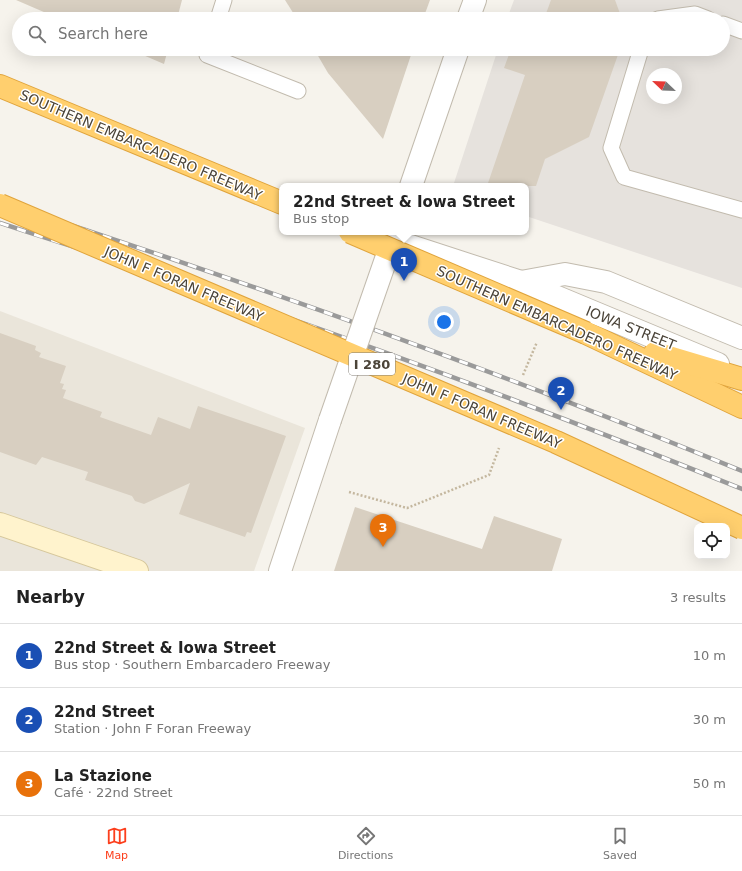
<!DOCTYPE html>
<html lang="en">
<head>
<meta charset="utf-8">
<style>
	:root { --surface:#fff; --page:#f6f6f6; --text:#222; --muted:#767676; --line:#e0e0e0; --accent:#fc3f1d }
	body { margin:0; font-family:"DejaVu Sans",sans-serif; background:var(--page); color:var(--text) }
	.controls { position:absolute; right:12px; bottom:12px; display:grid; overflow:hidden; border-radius:8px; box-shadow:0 4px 16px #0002 }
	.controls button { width:36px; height:36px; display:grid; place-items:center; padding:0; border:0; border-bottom:1px solid var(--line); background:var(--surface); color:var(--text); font:20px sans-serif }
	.compass { position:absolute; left:646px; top:68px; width:36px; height:36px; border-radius:50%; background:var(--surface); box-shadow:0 4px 16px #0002; rotate:293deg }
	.you { position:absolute; left:444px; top:322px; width:14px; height:14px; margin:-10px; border:3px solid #fff; border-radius:50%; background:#1a73e8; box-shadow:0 0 0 6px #1a73e833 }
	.badge { display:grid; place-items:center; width:26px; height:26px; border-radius:50%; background:var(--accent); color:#fff; font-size:13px; font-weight:700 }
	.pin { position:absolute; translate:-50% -33px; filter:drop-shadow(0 1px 2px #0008) }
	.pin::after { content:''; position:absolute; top:21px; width:14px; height:12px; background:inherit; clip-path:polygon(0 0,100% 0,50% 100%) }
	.popup { position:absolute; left:279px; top:183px; width:250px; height:52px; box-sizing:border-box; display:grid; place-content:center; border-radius:8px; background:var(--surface); filter:drop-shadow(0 1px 3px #0005); font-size:13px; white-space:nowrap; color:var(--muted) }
	.popup b { font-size:15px; color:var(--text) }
	.popup::after { content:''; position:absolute; left:50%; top:100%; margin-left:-8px; border:8px solid transparent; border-top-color:var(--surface) }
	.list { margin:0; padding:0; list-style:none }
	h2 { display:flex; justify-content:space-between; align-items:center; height:52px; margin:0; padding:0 16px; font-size:17px }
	h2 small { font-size:13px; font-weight:400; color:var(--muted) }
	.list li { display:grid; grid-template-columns:26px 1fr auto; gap:12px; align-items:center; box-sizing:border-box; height:64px; padding:0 16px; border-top:1px solid var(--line) }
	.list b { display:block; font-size:15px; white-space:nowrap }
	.list p { margin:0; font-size:13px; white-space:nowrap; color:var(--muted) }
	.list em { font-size:13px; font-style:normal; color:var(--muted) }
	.icon { flex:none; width:22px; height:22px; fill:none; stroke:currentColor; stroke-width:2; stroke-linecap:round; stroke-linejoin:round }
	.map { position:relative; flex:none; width:742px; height:571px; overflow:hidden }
	.search { position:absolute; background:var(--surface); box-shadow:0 4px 16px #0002; left:12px; right:12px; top:12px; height:44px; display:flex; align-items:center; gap:10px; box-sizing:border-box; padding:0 14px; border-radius:22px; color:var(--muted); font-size:15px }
	.sheet { height:244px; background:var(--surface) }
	nav { display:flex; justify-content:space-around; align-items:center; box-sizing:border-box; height:56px; border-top:1px solid var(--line); background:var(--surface); font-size:11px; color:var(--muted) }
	nav a { display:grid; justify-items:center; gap:2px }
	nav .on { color:var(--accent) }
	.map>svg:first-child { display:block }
	.residential { fill:#eae5da }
	.industrial { fill:#e6e2dd; fill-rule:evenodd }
	.building { fill:#d8cfc1 }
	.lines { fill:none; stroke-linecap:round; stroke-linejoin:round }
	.service-casing { stroke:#c2bbae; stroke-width:17 }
	.minor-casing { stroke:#c2bbae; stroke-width:24 }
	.secondary-casing { stroke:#d6c79b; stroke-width:24 }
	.motorway-casing { stroke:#e0a43c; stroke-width:24 }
	.path { stroke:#c4b79f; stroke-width:2.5; stroke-dasharray:2 2; stroke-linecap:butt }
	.service { stroke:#fff; stroke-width:15 }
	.minor { stroke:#fff; stroke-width:22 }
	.secondary { stroke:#fff3cd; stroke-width:22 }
	.motorway { stroke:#ffcf6e; stroke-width:22 }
	.rail-casing { stroke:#9a9a9a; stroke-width:4.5 }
	.rail { stroke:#fff; stroke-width:3; stroke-dasharray:9; stroke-linecap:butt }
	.minor-bridge-casing { stroke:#c2bbae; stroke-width:24; stroke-linecap:butt }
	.motorway-bridge-casing { stroke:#e0a43c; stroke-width:24; stroke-linecap:butt }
	.minor-bridge { stroke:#fff; stroke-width:22 }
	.motorway-bridge { stroke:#ffcf6e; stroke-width:22 }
	.labels { text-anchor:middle; stroke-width:3; stroke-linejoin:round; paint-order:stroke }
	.shield { fill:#fff; stroke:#817c74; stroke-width:1 }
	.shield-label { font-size:13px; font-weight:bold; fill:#4b4439 }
	.street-label { font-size:14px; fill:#4b4439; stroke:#fff }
</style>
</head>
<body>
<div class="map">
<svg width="742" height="571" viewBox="0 0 742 571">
	<rect width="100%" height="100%" fill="#f6f3ec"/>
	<!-- residential -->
	<path class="residential" d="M0 311 305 428 254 571H0Z"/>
	<!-- industrial -->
	<path class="industrial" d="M514 0H742V288L526 216V186H453L498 49H723V19H507ZM652 74H676V98H652Z"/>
	<!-- building -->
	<g class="building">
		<path d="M16 0H182L177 19H60Z"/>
		<path d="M285 0H430L423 19H297Z"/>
		<path d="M551 0H615L622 19H544Z"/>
		<path d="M129 49H168L164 64Z"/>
		<path d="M314 49H413L383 139 328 73Z"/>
		<path d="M511 49H620L589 137 545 159 536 186H487L525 75 504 68Z"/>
		<path d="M0 333 36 346 35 350 41 353 39 357 66 366 60 383 64 384 62 389 66 390 63 398 102 412 100 417 151 435 158 417 190 429 198 406 286 436 251 533 247 532 245 537 179 514 190 483 144 504 135 501 132 496 85 480 88 472 42 457 36 465 0 452Z"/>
		<path d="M355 507 482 549 494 516 562 539 552 571H334Z"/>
	</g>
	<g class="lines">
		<defs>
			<g id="service">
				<path d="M218 19 224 0"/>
				<path d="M658 19 695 14 708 19"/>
				<path d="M723 24 742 31"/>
				<path d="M209 49 207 55 298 91"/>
				<path d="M641 49 611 148 624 177 742 210"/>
			</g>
			<g id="minor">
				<path d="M468 19 475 0"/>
				<path d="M411 186 458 49"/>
				<path d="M392 240 521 282 718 364"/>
				<path d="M521 282 565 274 606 282 742 338"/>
				<path d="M280 571 330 420"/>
			</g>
			<path id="secondary" d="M0 524 137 571"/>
			<g id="motorway">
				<path d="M0 86 282 203"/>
				<path d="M586 333 742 407"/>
				<path d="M655 353 742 379"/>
			</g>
		</defs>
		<!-- service casing -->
		<use href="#service" class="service-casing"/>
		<!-- minor casing -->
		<use href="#minor" class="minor-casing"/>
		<!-- secondary casing -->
		<use href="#secondary" class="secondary-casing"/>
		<!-- motorway casing -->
		<use href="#motorway" class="motorway-casing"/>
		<!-- path -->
		<g class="path">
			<path d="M523 375 537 342"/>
			<path d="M349 492 407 508 489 475 499 448"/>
		</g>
		<!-- service -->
		<use href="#service" class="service"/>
		<!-- minor -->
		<use href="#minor" class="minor"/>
		<!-- secondary -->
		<use href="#secondary" class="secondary"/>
		<!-- motorway -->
		<use href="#motorway" class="motorway"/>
		<defs>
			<g id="rail">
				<path d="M0 202C250 283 498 371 742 471"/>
				<path d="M0 223C69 246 139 267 207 290 387 351 566 418 742 489"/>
			</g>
		</defs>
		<!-- rail casing -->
		<use href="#rail" class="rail-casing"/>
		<!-- rail -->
		<use href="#rail" class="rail"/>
		<defs>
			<path id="minor-bridge" d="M330 420 386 259"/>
			<g id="motorway-bridge">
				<path d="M0 205 556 442 742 528"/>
				<path d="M350 232 586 333"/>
			</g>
		</defs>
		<!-- minor-bridge casing -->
		<use href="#minor-bridge" class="minor-bridge-casing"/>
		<!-- motorway-bridge casing -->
		<use href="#motorway-bridge" class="motorway-bridge-casing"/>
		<!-- minor-bridge -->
		<use href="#minor-bridge" class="minor-bridge"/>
		<!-- motorway-bridge -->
		<use href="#motorway-bridge" class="motorway-bridge"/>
	</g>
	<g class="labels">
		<!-- shield labels -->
		<rect class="shield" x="349" y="353" width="46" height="22" rx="3"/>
		<g class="shield-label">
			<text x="372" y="369">I 280</text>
		</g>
		<!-- street labels -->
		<g class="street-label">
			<text transform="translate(141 145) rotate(23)" y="5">SOUTHERN EMBARCADERO FREEWAY</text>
			<text transform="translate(184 284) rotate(23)" y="5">JOHN F FORAN FREEWAY</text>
			<text transform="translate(557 323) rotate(24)" y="5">SOUTHERN EMBARCADERO FREEWAY</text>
			<text transform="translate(631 328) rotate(22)" y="5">IOWA STREET</text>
			<text transform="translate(482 411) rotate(23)" y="5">JOHN F FORAN FREEWAY</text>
		</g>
	</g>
</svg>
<div class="controls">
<button><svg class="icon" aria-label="locate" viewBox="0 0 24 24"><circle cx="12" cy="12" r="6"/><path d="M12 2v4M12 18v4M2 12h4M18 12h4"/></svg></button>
</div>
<svg class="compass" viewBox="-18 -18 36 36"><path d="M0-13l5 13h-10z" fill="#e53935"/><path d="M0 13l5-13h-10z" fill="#767676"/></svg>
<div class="you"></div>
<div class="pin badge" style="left:404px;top:281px;background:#1a4fb4">1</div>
<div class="popup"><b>22nd Street &amp; Iowa Street</b>Bus stop</div>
<div class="pin badge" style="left:561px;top:410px;background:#1a4fb4">2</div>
<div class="pin badge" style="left:383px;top:547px;background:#e8710a">3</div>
<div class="search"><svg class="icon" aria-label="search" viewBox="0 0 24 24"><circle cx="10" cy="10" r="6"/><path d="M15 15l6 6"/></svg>Search here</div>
</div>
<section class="sheet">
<h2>Nearby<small>3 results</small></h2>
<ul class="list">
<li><span class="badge" style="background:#1a4fb4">1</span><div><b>22nd Street &amp; Iowa Street</b><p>Bus stop · Southern Embarcadero Freeway</p></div><em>10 m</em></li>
<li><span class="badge" style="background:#1a4fb4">2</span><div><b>22nd Street</b><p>Station · John F Foran Freeway</p></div><em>30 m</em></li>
<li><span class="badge" style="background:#e8710a">3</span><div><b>La Stazione</b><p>Café · 22nd Street</p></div><em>50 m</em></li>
</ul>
</section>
<nav>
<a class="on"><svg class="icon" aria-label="map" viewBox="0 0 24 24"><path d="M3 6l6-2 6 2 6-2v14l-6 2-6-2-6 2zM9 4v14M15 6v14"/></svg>Map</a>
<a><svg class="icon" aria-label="directions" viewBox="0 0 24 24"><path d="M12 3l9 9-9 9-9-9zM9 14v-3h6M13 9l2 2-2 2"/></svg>Directions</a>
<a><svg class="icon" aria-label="saved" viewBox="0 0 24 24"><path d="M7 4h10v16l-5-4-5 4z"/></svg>Saved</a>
</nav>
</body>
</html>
